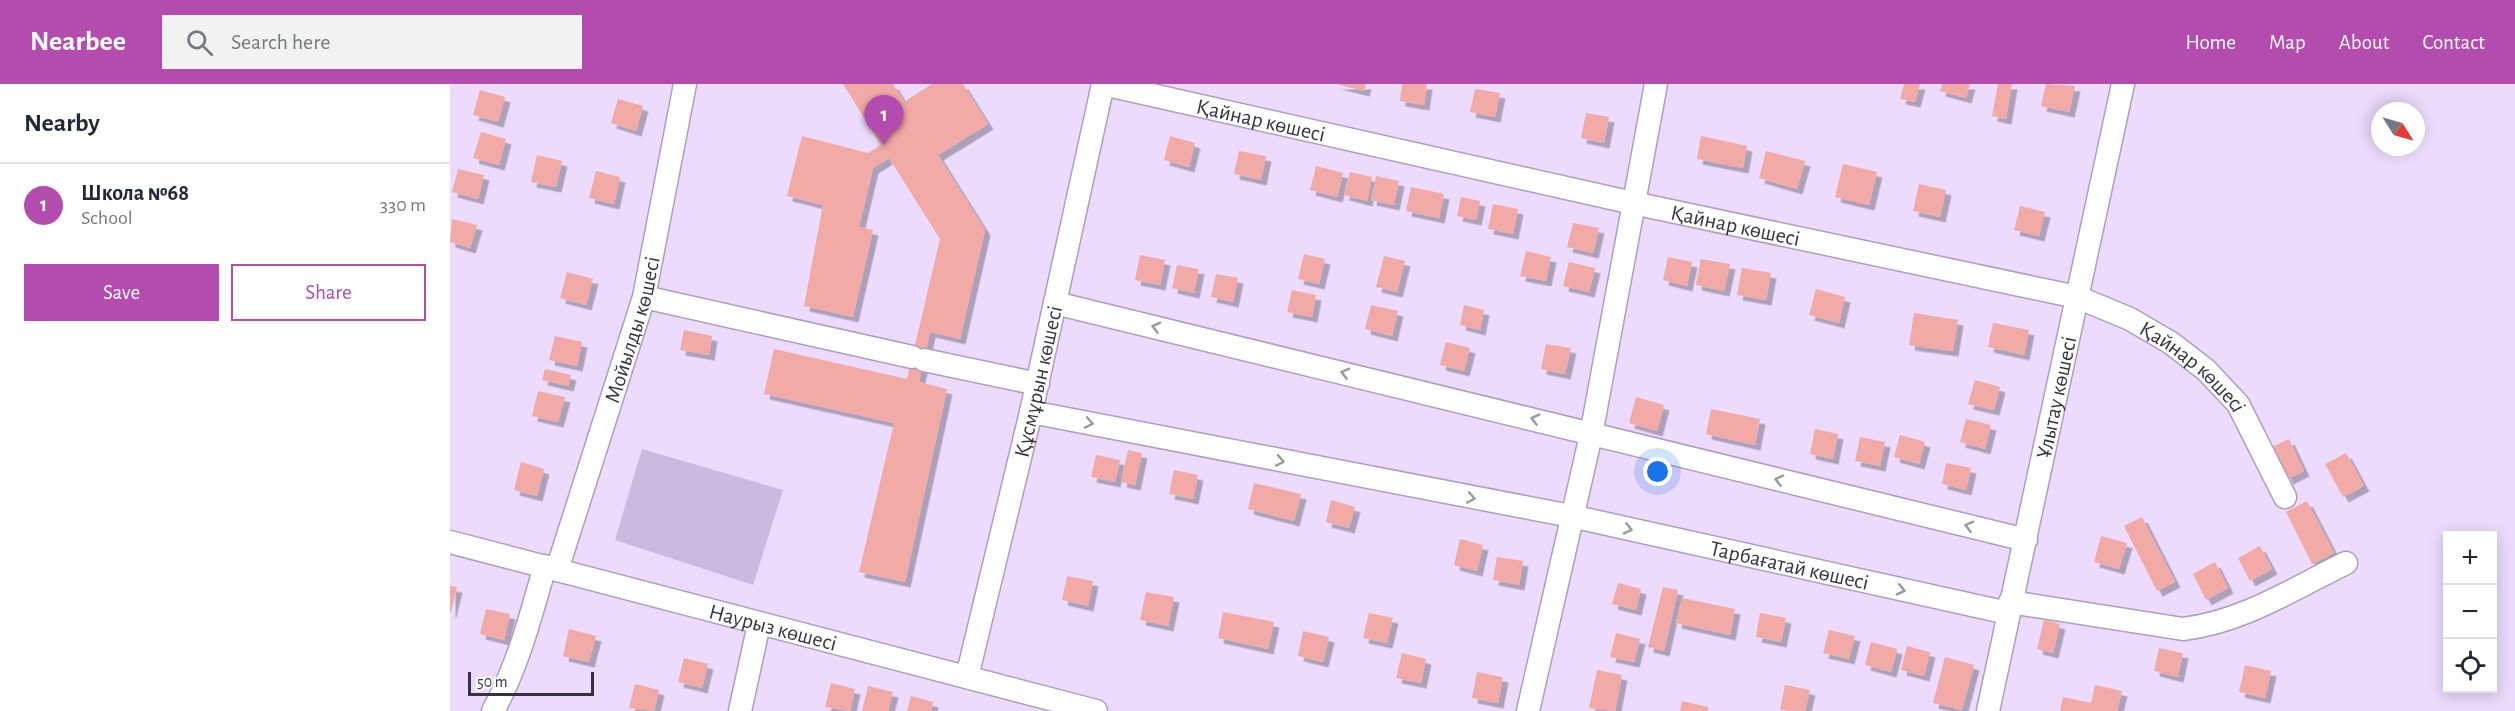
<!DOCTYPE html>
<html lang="en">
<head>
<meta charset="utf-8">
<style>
	:root { --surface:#fff; --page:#f2f2f3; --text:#1f2937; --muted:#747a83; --line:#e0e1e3; --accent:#b44caf }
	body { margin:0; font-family:"Alegreya Sans",sans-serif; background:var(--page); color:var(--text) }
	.controls { position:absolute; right:18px; bottom:18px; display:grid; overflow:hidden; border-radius:0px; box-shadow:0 3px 15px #0003 }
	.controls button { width:54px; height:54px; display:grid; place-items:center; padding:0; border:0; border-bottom:2px solid var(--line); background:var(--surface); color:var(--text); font:30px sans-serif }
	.compass { position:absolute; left:1921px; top:18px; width:54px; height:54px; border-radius:50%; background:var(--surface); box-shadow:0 3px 15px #0003; rotate:127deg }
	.scale { position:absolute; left:18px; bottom:15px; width:126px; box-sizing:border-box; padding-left:6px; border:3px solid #38323f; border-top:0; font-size:16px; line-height:21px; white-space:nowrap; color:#38323f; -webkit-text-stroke:4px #fff; paint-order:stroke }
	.you { position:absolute; left:1208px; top:388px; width:21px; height:21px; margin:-15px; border:4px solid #fff; border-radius:50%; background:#1a73e8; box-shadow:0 0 0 9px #1a73e833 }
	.badge { display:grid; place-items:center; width:39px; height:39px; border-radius:50%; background:var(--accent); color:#fff; font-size:20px; font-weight:700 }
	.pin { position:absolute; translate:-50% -50px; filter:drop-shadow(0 2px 3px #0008) }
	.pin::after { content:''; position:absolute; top:32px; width:21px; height:18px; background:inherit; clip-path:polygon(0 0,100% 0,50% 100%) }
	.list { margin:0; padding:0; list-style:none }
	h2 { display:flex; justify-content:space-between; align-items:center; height:78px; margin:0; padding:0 24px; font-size:26px }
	h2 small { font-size:20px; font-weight:400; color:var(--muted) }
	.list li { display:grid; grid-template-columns:39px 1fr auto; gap:18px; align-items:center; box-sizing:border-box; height:84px; padding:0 24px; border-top:2px solid var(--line) }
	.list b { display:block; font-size:22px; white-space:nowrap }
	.list p { margin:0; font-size:20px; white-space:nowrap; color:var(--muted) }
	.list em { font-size:20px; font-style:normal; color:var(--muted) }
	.actions { display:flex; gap:12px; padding:18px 24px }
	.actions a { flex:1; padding:14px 0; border:2px solid var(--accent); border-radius:0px; text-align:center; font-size:21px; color:var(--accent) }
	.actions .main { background:var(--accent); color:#fff }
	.icon { flex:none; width:33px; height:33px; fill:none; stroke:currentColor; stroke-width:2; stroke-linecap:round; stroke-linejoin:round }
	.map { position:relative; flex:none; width:2065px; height:627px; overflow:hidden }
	header { display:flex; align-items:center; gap:36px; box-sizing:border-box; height:84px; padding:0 30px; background:var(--accent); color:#fff }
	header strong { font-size:28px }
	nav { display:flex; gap:33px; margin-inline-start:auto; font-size:21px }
	.search { width:420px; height:54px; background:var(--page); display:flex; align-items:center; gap:15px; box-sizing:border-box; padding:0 21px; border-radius:0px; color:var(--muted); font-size:22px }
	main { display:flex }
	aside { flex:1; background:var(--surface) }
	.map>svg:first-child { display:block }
	.green { fill:#ccb9df }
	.building { fill:#f1aaa5; filter:url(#shadow) }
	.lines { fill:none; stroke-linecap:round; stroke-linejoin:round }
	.minor-casing { stroke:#ae9fbe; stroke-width:25 }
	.minor { stroke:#fff; stroke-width:22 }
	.oneway { stroke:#9c989f }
	.labels { text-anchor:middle; stroke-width:4.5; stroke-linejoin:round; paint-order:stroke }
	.street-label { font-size:22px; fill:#38323f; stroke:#fff }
</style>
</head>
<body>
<header>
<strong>Nearbee</strong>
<div class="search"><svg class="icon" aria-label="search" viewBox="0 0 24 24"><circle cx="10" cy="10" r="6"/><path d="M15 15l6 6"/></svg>Search here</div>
<nav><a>Home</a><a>Map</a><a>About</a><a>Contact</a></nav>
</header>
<main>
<aside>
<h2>Nearby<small></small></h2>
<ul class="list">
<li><span class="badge">1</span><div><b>Школа №68</b><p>School</p></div><em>330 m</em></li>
</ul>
<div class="actions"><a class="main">Save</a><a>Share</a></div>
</aside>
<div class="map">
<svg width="2065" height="627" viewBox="0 0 2065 627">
	<defs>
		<filter id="shadow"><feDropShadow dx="5.5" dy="5.5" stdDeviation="0" flood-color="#0004"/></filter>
	</defs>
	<rect width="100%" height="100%" fill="#ecdbfc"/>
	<!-- green -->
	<path class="green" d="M192 365 333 406 303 501 165 456Z"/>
	<!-- building -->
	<g class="building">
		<path d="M393 0H443L454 18 482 0H513L538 40 488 71 535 146 510 255 480 248 469 298 497 305 455 498 409 488 444 339 314 310 324 265 457 295 490 155 439 74 423 84 409 143 423 146 403 233 354 222 373 121 337 112 352 52 418 69 431 61Z"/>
		<path d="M886 0H916L914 7Z"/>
		<path d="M952 0H977L974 21 950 17Z"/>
		<path d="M1454 0H1470L1465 18 1450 15Z"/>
		<path d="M1492 0H1520L1516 14 1490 7Z"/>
		<path d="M1548 0H1562L1556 35 1542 32Z"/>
		<path d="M1596 0 1625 2 1619 28 1591 22Z"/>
		<path d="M1025 5 1050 9 1045 33 1020 28Z"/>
		<path d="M30 6 55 13 48 38 23 31Z"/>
		<path d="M168 15 193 22 186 47 161 39Z"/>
		<path d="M1136 29 1159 33 1154 59 1131 54Z"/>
		<path d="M31 48 56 55 49 81 23 74Z"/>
		<path d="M720 52 745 59 739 83 714 76Z"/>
		<path d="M1251 52 1297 62 1293 84 1247 75Z"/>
		<path d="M789 67 816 72 811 96 784 90Z"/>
		<path d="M1316 67 1355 77 1347 105 1309 94Z"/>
		<path d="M87 71 112 77 106 103 81 98Z"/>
		<path d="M1393 80 1427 88 1419 121 1385 113Z"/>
		<path d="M866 82 893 89 887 113 860 106Z"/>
		<path d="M8 85 34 91 28 115 2 108Z"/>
		<path d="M146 87 170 93 164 120 139 114Z"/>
		<path d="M900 88 922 93 917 117 894 111Z"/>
		<path d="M926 92 949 97 944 121 921 116Z"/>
		<path d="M1469 100 1496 106 1490 133 1463 127Z"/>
		<path d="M961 103 994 110 989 134 956 127Z"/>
		<path d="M1011 113 1030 117 1026 136 1007 132Z"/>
		<path d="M1043 120 1068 125 1063 150 1038 145Z"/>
		<path d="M1570 122 1595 128 1589 152 1564 146Z"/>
		<path d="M2 135 27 141 20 164 0 158Z"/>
		<path d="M1123 139 1149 144 1143 169 1117 163Z"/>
		<path d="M1076 167 1101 173 1096 197 1070 192Z"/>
		<path d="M854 170 875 175 869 200 848 195Z"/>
		<path d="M690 171 715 176 710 201 685 196Z"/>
		<path d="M934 172 955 177 947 208 926 203Z"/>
		<path d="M1218 173 1242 178 1237 202 1213 196Z"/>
		<path d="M1251 175 1280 180 1274 207 1246 201Z"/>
		<path d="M1119 178 1145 184 1139 208 1113 202Z"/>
		<path d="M727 181 749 185 744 209 722 204Z"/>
		<path d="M1292 184 1321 189 1316 216 1287 211Z"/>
		<path d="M117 188 143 195 136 221 110 214Z"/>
		<path d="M766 190 788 194 783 218 761 213Z"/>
		<path d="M1366 205 1395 213 1389 239 1359 231Z"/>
		<path d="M842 206 866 211 862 233 837 228Z"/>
		<path d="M921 221 948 227 942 252 915 245Z"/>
		<path d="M1014 221 1034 226 1030 246 1010 241Z"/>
		<path d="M1464 229 1508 236 1503 267 1459 261Z"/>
		<path d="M1543 239 1579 246 1574 271 1538 263Z"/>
		<path d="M234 246 262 252 259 271 230 266Z"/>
		<path d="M105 252 132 258 127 282 99 276Z"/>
		<path d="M996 258 1020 264 1014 287 990 281Z"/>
		<path d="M1096 260 1121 264 1115 290 1091 285Z"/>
		<path d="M95 285 121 291 118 302 92 296Z"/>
		<path d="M1525 296 1550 303 1544 326 1518 320Z"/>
		<path d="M88 307 115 313 108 338 82 332Z"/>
		<path d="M1186 313 1214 321 1207 347 1179 339Z"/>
		<path d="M1261 325 1310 335 1305 361 1256 350Z"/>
		<path d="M1516 335 1541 341 1535 365 1510 358Z"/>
		<path d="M1365 345 1388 350 1383 375 1360 370Z"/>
		<path d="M1450 351 1475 358 1469 380 1444 373Z"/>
		<path d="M1410 353 1435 358 1430 382 1405 377Z"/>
		<path d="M1839 355 1854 387 1838 395 1822 363Z"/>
		<path d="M678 366 692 369 685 401 671 398Z"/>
		<path d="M1896 369 1914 402 1893 413 1875 380Z"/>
		<path d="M646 371 670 376 665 398 641 393Z"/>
		<path d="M71 378 94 385 87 412 64 406Z"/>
		<path d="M1496 379 1521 384 1516 406 1492 400Z"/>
		<path d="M724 386 748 391 743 415 719 410Z"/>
		<path d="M804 399 851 410 844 437 798 425Z"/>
		<path d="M881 416 905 423 899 444 876 438Z"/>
		<path d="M1857 417 1884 469 1862 480 1836 428Z"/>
		<path d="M1692 433 1725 498 1707 507 1674 442Z"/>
		<path d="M1651 452 1677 459 1669 485 1644 478Z"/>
		<path d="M1010 455 1033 461 1027 487 1004 481Z"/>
		<path d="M1810 462 1822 485 1800 497 1788 474Z"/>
		<path d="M1047 473 1073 477 1069 501 1043 496Z"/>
		<path d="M1765 478 1778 504 1756 516 1743 490Z"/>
		<path d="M617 492 643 497 638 522 612 516Z"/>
		<path d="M1168 499 1191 505 1186 526 1162 520Z"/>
		<path d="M0 502 7 503 1 528H0Z"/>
		<path d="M1213 503 1228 506 1214 567 1198 563Z"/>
		<path d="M696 508 724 513 718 542 690 536Z"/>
		<path d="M1232 514 1285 525 1280 551 1226 539Z"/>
		<path d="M36 525 60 530 54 556 30 550Z"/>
		<path d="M773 528 824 538 818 565 768 554Z"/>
		<path d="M919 529 943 534 937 559 913 554Z"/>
		<path d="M1310 529 1336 534 1331 558 1306 553Z"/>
		<path d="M1594 536 1610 540 1603 569 1587 565Z"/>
		<path d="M119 545 146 552 139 578 113 572Z"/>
		<path d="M1379 546 1405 552 1399 575 1373 569Z"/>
		<path d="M853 547 879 553 873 578 848 572Z"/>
		<path d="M1166 549 1190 555 1184 578 1160 573Z"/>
		<path d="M1421 558 1447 565 1441 588 1415 581Z"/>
		<path d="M1457 562 1480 568 1474 592 1451 586Z"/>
		<path d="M1709 564 1733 569 1728 593 1704 587Z"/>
		<path d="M952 569 976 575 971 599 946 594Z"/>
		<path d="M1495 573 1524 581 1512 626 1483 619Z"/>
		<path d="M234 574 258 580 252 604 228 598Z"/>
		<path d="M1795 581 1821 587 1815 614 1789 608Z"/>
		<path d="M1147 586 1172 591 1165 627 1139 624Z"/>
		<path d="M1027 588 1053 593 1048 619 1022 614Z"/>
		<path d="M381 599 405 605 400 627 375 623Z"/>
		<path d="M185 600 209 606 204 627 179 624Z"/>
		<path d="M1335 601 1360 606 1355 627 1330 626Z"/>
		<path d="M1645 601 1672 607 1667 627H1610L1613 613 1641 619Z"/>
		<path d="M418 602 443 608 438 627H412Z"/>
		<path d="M461 612 483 618 481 627H457Z"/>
		<path d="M1232 617 1258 623V627H1230Z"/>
	</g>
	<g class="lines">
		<defs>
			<g id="minor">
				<path id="s1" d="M653 0 1183 119 1627 213 1680 235 1721 259 1756 286 1788 320 1835 413"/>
				<path d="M194 213 462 273"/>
				<path d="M605 219 1576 456"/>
				<path d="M474 276 588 300"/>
				<path id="s2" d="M581 328 1121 432 1558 529"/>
				<path id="s3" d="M0 458 646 627"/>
				<path id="s4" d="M107 486 194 213 235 0"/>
				<path d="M1560 518 1733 545C1792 538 1843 505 1896 479"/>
				<path id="s5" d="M517 593 581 328 653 0"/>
				<path d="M43 627C68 582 81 531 95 482"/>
				<path d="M290 627 309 540"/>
				<path d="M1078 627 1141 351 1206 0"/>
				<path id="s6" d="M1538 627 1673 0"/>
			</g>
		</defs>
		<!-- minor casing -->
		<use href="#minor" class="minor-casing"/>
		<!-- minor -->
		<use href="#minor" class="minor"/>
	</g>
	<!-- one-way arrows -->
	<defs><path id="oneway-chevron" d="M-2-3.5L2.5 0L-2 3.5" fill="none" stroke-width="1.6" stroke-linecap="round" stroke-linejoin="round" transform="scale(1.5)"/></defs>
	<g class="oneway">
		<use href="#oneway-chevron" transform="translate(706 243) rotate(-166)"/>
		<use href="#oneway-chevron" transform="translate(895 289) rotate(-166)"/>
		<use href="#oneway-chevron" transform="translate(1085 335) rotate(-166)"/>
		<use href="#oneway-chevron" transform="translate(639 339) rotate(11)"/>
		<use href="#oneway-chevron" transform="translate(830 377) rotate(11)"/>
		<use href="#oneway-chevron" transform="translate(1329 396) rotate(-166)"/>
		<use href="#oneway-chevron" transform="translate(1021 414) rotate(11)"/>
		<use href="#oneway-chevron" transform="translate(1519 442) rotate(-166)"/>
		<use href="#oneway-chevron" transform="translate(1178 445) rotate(13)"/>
		<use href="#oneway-chevron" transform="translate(1451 506) rotate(13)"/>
	</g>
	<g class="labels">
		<!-- street labels -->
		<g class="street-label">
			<text dy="8" stroke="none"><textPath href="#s1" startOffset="162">Қайнар көшесі</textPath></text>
			<text dy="8" stroke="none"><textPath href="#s1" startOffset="648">Қайнар көшесі</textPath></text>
			<text dy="8" stroke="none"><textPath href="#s4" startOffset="252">Мойылды көшесі</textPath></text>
			<text dy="8" stroke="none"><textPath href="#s1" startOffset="1134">Қайнар көшесі</textPath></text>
			<text dy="8" stroke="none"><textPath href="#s5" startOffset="304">Құсмұрын көшесі</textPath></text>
			<text dy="8" stroke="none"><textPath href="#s6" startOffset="321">Ұлытау көшесі</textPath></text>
			<text dy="8" stroke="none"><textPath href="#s2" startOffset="774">Тарбағатай көшесі</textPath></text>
			<text dy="8" stroke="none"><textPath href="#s3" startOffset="334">Наурыз көшесі</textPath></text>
		</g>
	</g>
</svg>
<div class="controls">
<button>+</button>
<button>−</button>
<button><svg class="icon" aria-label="locate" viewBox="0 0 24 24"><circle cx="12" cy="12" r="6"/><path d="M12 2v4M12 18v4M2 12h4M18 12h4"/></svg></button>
</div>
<svg class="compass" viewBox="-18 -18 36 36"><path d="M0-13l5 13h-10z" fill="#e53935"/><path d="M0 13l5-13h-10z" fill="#747a83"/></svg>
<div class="scale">50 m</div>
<div class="you"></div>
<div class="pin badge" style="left:434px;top:61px">1</div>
</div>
</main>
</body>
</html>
